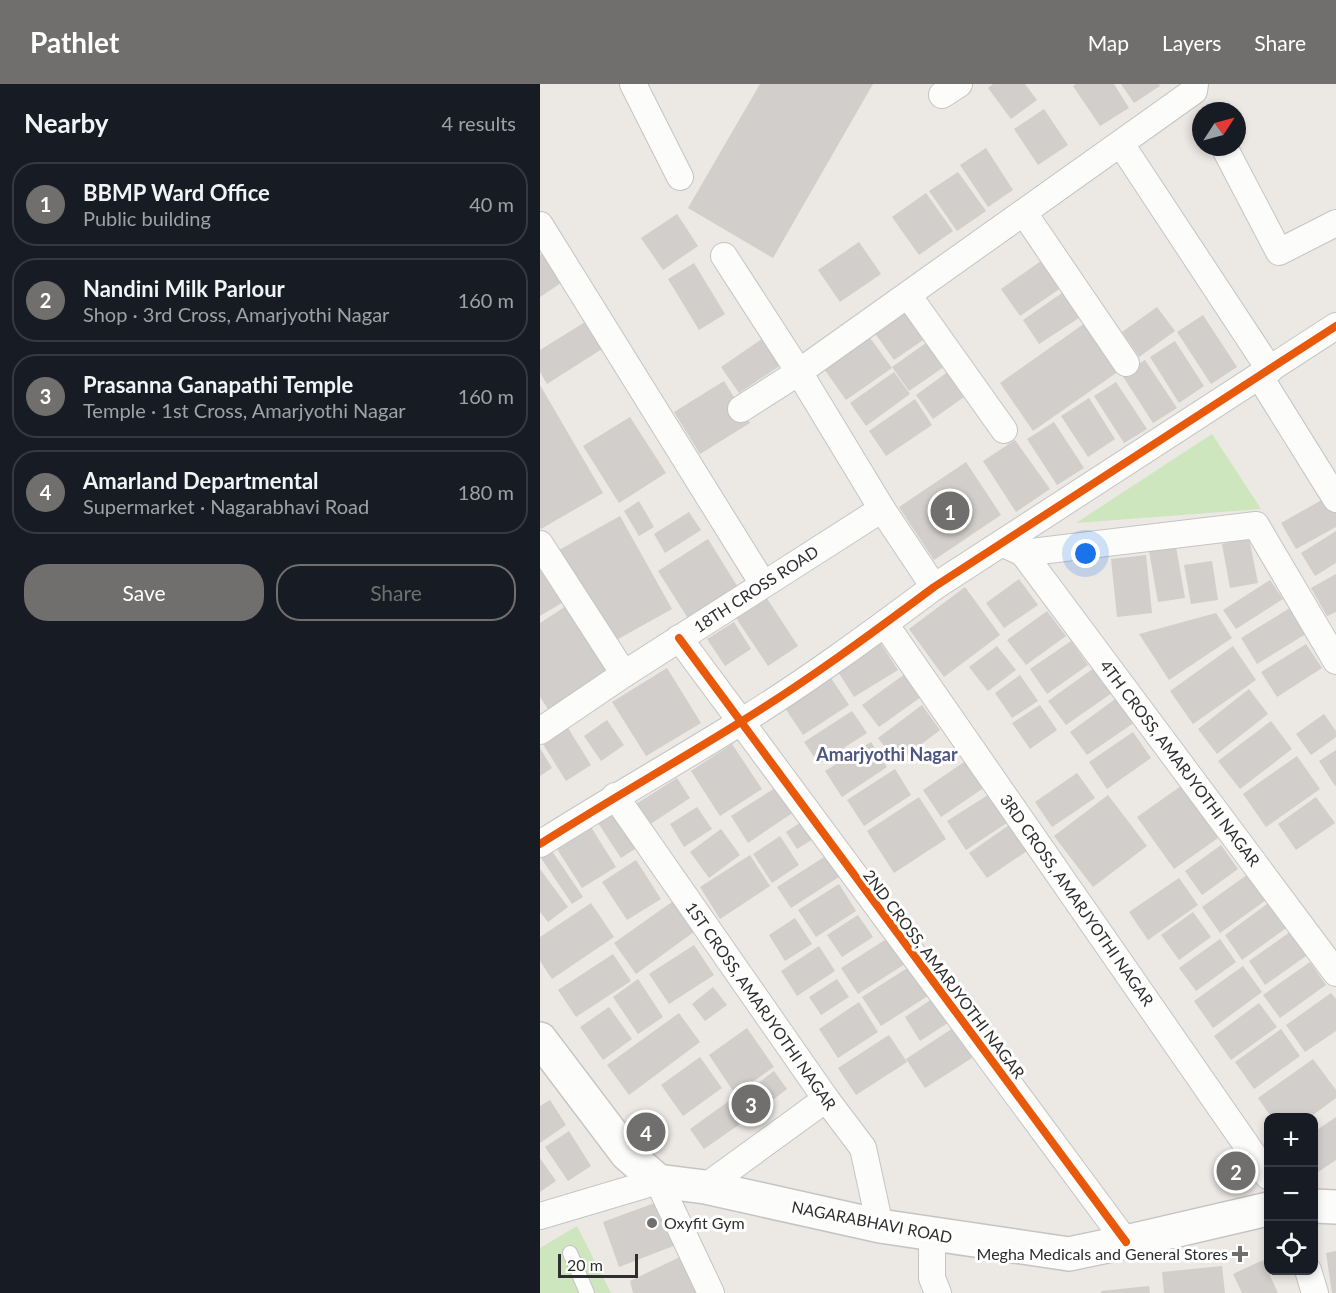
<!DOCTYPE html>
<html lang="en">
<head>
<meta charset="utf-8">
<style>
	:root { --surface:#171b24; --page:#242831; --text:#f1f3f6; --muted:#9ea1a6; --line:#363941; --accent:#706f6e }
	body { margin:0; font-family:Lato,sans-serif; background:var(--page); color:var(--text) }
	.controls { position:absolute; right:18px; bottom:18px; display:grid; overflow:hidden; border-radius:12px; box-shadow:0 3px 9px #0003 }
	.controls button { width:54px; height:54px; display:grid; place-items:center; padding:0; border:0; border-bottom:2px solid var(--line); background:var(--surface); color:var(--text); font:30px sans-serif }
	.compass { position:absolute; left:652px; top:18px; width:54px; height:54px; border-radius:50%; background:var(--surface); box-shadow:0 3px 9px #0003; rotate:54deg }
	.scale { position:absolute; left:18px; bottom:15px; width:80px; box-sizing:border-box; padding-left:6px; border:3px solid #2e2e2e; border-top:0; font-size:16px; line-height:21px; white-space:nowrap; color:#2e2e2e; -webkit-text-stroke:4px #fff; paint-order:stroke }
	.you { position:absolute; left:546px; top:470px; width:21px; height:21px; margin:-15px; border:4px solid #fff; border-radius:50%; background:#1a73e8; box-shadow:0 0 0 9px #1a73e833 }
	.badge { display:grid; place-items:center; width:39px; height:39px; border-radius:50%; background:var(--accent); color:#fff; font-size:20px; font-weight:700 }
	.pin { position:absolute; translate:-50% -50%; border:3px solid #fff; box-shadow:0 2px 6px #0006 }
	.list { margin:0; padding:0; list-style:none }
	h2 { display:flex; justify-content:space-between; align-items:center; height:78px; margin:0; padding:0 24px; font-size:26px }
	h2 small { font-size:20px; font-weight:400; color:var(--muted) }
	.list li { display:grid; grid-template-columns:39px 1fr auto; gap:18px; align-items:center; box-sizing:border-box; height:84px; margin:0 12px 12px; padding:0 12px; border:2px solid var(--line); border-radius:24px }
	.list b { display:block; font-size:22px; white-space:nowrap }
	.list p { margin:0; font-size:20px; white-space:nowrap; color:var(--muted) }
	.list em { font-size:20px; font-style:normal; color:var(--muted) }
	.actions { display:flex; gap:12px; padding:18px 24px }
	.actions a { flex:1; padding:14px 0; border:2px solid var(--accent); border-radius:24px; text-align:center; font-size:21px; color:var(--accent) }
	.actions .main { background:var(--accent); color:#fff }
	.icon { flex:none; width:33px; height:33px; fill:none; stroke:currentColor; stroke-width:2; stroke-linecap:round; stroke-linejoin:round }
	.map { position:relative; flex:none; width:796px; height:1209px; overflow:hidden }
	header { display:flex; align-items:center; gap:36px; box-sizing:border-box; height:84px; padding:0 30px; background:var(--accent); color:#fff }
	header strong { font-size:28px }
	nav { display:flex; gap:33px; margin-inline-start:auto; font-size:21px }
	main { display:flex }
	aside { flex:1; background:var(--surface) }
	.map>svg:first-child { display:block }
	.grass { fill:#cee6be }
	.building { fill:#d1cecb }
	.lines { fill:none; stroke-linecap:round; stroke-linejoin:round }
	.lane-casing { stroke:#c5c4c5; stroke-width:16 }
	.street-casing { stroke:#c5c4c5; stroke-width:28 }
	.secondary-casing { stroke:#c5c4c5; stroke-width:36 }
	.lane { stroke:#fcfcfb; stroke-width:14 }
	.street { stroke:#fcfcfb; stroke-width:26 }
	.secondary { stroke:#fcfcfb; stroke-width:33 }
	.cycleway-casing { stroke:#fff; stroke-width:11 }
	.cycleway { stroke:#e8590c; stroke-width:8 }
	.poi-dot { fill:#706f6e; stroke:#fff; stroke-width:2 }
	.labels { text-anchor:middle; stroke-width:6; stroke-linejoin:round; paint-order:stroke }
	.street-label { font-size:16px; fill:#2e2e2e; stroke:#fff }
	.poi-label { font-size:16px; fill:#2e2e2e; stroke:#fff; text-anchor:start }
	.neighbourhood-label { font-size:18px; font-weight:bold; fill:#4d5680; stroke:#fff }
</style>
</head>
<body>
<header>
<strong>Pathlet</strong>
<nav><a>Map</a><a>Layers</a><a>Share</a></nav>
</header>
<main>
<aside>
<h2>Nearby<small>4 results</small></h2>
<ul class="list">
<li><span class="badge">1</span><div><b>BBMP Ward Office</b><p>Public building</p></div><em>40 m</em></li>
<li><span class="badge">2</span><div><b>Nandini Milk Parlour</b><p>Shop · 3rd Cross, Amarjyothi Nagar</p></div><em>160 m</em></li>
<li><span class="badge">3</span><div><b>Prasanna Ganapathi Temple</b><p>Temple · 1st Cross, Amarjyothi Nagar</p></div><em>160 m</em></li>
<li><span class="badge">4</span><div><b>Amarland Departmental</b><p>Supermarket · Nagarabhavi Road</p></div><em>180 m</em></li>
</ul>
<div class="actions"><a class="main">Save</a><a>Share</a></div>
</aside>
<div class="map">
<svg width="796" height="1209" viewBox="0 0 796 1209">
	<rect width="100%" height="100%" fill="#ece8e4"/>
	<!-- grass -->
	<g class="grass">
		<path d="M672 350 721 425 536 439Z"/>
		<path d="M37 1142 71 1209H0V1164Z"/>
	</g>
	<!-- building -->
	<g class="building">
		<path d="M220 0H333L233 174 148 124Z"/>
		<path d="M453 0H485L497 16 471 35 448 4Z"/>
		<path d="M536 0H574L589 24 560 42 533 2Z"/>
		<path d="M581 0H619L620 2 594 19Z"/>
		<path d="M504 25 528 61 498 81 474 45Z"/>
		<path d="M446 64 473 106 448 123 420 81Z"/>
		<path d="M418 88 446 127 417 147 389 107Z"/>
		<path d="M386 109 413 147 379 171 352 133Z"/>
		<path d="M137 130 158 162 123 186 101 154Z"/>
		<path d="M319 158 341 190 300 218 278 186Z"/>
		<path d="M5 168 24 197 0 213V171Z"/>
		<path d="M501 177 521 204 480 232 461 205Z"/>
		<path d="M154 179 185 230 159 246 128 195Z"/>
		<path d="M522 209 539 234 499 260 483 236Z"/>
		<path d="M372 222 392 250 354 276 334 248Z"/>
		<path d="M617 223 635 247 599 273 582 248Z"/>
		<path d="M663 231 697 283 671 300 637 248Z"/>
		<path d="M45 238 62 265 7 300 0 288V266Z"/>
		<path d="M545 239 579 287 493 347 460 299Z"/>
		<path d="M232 248 250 275 199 309 181 283Z"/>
		<path d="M328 251 352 284 306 316 282 282Z"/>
		<path d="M393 254 411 278 369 307 352 283Z"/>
		<path d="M635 257 664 302 639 319 610 273Z"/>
		<path d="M605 276 637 324 613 339 582 291Z"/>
		<path d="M416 282 434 306 393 335 376 311Z"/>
		<path d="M354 288 370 310 326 342 310 319Z"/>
		<path d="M184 297 210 339 160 370 134 328Z"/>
		<path d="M576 298 607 345 584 359 554 312Z"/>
		<path d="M0 301 63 409 1 445 0 444Z"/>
		<path d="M549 314 575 355 548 373 521 332Z"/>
		<path d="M375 315 392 341 346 372 329 347Z"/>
		<path d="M90 333 126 389 79 419 43 362Z"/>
		<path d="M514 338 544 384 517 401 487 355Z"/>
		<path d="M475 356 510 405 476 428 443 377Z"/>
		<path d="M426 378 461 431 394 476 359 423Z"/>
		<path d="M787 413 796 429V443L756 465 741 439Z"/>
		<path d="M99 417 114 443 99 452 84 427Z"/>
		<path d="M149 428 161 446 125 469 114 450Z"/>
		<path d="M80 432 132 525 71 559 19 466Z"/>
		<path d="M796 447V479L775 492 761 469Z"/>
		<path d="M709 454 718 499 690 504 682 460Z"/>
		<path d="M168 455 199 505 149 536 118 487Z"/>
		<path d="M636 463 645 514 618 518 609 467Z"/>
		<path d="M606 471 612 529 577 533 571 475Z"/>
		<path d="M672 477 678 516 651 520 644 481Z"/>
		<path d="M0 478 25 517 0 532Z"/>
		<path d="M796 490V528L787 532 771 504Z"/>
		<path d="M479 495 498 521 464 544 446 519Z"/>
		<path d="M730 496 743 515 696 545 683 526Z"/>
		<path d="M425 503 460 551 404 593 369 545Z"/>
		<path d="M226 513 258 562 228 582 196 534Z"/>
		<path d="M26 522 72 593 12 631 0 613V539Z"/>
		<path d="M753 522 769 548 717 580 701 554Z"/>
		<path d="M507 527 526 552 486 581 467 556Z"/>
		<path d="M676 529 692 554 629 596 599 550Z"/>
		<path d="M194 538 211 565 185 582 167 555Z"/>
		<path d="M338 555 358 586 314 613 295 583Z"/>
		<path d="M531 557 548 581 507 610 490 585Z"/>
		<path d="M766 560 782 584 737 613 721 588Z"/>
		<path d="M457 562 476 586 448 607 429 583Z"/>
		<path d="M693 562 716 596 653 640 630 607Z"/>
		<path d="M127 584 161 639 106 672 72 618Z"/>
		<path d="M554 584 572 609 526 641 508 617Z"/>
		<path d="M365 590 381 613 339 643 322 621Z"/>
		<path d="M289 591 309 621 263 651 243 621Z"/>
		<path d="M480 591 498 617 472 634 455 609Z"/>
		<path d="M709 605 728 630 677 670 658 645Z"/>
		<path d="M578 613 595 638 547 671 530 648Z"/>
		<path d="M382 621 400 646 357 679 338 654Z"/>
		<path d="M500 621 517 646 490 665 472 639Z"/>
		<path d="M312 627 327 649 279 680 264 658Z"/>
		<path d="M784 630 796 647V653L771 671 756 650Z"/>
		<path d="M67 636 84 661 61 677 44 652Z"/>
		<path d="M731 637 752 665 700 705 678 677Z"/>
		<path d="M28 644 51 681 26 697 3 660Z"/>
		<path d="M593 648 611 674 567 705 549 678Z"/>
		<path d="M331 658 347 683 302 713 285 687Z"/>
		<path d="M192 660 222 705 180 732 151 687Z"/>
		<path d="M0 664 12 684 0 692Z"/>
		<path d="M796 666V701L795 702 779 677Z"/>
		<path d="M757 672 780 705 726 743 703 710Z"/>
		<path d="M427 676 445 703 401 733 383 706Z"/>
		<path d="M355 685 371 711 324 742 307 716Z"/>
		<path d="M537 689 555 714 512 743 495 718Z"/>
		<path d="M137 694 150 714 109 741 96 720Z"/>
		<path d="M238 702 254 728 208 759 191 732Z"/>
		<path d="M641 702 678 754 634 785 597 733Z"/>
		<path d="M451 709 470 737 426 766 407 737Z"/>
		<path d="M568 711 607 762 553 803 514 752Z"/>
		<path d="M379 713 406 755 354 789 327 747Z"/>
		<path d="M776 713 795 739 756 766 738 740Z"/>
		<path d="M157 723 172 745 144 763 130 740Z"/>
		<path d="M78 726 101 761 81 774 58 739Z"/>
		<path d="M267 734 278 752 257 765 246 748Z"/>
		<path d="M472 739 490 765 447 794 429 769Z"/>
		<path d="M51 743 76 783 42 804 17 765Z"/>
		<path d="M181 745 200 771 169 794 150 768Z"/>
		<path d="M240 752 259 781 232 799 213 770Z"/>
		<path d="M681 761 698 785 662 811 645 787Z"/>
		<path d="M12 767 43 813 32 820 1 774Z"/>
		<path d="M289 770 302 791 251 824 237 803Z"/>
		<path d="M210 771 230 802 180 835 160 803Z"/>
		<path d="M96 776 121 815 87 836 62 798Z"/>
		<path d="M0 785 28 823 8 838 0 828Z"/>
		<path d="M711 788 729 814 680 849 662 823Z"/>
		<path d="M639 794 658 821 608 856 589 828Z"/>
		<path d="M299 800 316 827 276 853 258 826Z"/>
		<path d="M136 815 158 845 96 890 74 859Z"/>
		<path d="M731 817 749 842 702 876 685 851Z"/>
		<path d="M51 819 74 853 12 895 0 877V853Z"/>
		<path d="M653 828 671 853 639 876 621 851Z"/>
		<path d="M318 831 333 853 302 873 287 851Z"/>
		<path d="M255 834 272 860 245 877 229 851Z"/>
		<path d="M750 848 766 872 725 901 709 877Z"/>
		<path d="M348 854 365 880 318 910 301 884Z"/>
		<path d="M680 855 696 878 656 907 639 884Z"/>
		<path d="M154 861 174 891 129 920 109 890Z"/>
		<path d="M279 862 295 887 257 912 241 887Z"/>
		<path d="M73 870 91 897 36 933 18 906Z"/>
		<path d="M770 878 786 901 740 934 723 911Z"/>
		<path d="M372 881 391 910 341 942 322 913Z"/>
		<path d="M703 882 722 908 673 944 654 917Z"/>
		<path d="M98 895 123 933 98 950 73 913Z"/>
		<path d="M297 895 309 913 281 931 269 913Z"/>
		<path d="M173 903 187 921 165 937 152 920Z"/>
		<path d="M791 909 796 915V947L765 968 746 941Z"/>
		<path d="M395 913 411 937 380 957 365 933Z"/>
		<path d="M319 918 338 948 298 974 279 945Z"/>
		<path d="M719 919 737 943 691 976 674 952Z"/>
		<path d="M69 923 92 955 63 976 40 943Z"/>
		<path d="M139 929 160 958 89 1011 67 981Z"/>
		<path d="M207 944 234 983 195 1010 169 971Z"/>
		<path d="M413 944 432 974 385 1004 366 975Z"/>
		<path d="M741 945 760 972 714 1005 695 978Z"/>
		<path d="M349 951 367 978 316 1011 298 984Z"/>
		<path d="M160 973 182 1004 143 1032 121 1001Z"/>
		<path d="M773 975 796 1006V1014L769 1034H732L718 1014Z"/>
		<path d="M234 987 247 1005 213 1031 200 1013Z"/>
		<path d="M196 1012 210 1033 164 1065 150 1045Z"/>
		<path d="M10 1016 26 1041 0 1059V1022Z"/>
		<path d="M796 1033V1076L775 1090 774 1048Z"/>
		<path d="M29 1047 51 1082 28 1097 5 1063Z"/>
		<path d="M0 1074 16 1097 0 1108Z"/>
		<path d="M120 1117 136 1161 79 1183 63 1138Z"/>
		<path d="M796 1167V1209H792L786 1169Z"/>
		<path d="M146 1170 165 1209H93L90 1197Z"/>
		<path d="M723 1176 738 1209H702L693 1190Z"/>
		<path d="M682 1182 685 1209H624L622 1188Z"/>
		<path d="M609 1202 610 1209H561V1207Z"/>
	</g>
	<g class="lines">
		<defs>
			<path id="lane" d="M30 1169 47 1209"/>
			<g id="street">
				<path d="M93 0 140 93"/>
				<path d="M402 11 419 0"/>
				<path d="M581 60 730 286"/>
				<path d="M684 63 739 168 796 139"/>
				<path d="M484 129 586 279"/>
				<path d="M0 141 223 500"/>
				<path d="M184 172 259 288 201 325"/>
				<path d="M368 211 464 346"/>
				<path d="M720 293 796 415"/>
				<path d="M0 460 84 590"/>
				<path d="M470 463 483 469 716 441 796 577"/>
				<path d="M483 469 796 889"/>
				<path d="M394 503 342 425 259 288 654 7 655 0"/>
				<path d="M345 540 728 1092"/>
				<path d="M139 554 586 1158"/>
				<path d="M0 647 84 590 342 425"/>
				<path d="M75 712 286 1015 323 1064 340 1142"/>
				<path d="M0 760C66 718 133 680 199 639 266 598 331 550 394 503L796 242"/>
				<path d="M165 1103 286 1015"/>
				<path d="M0 1132 118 1097 171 1209"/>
				<path d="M392 1150V1194L398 1209"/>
				<path d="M768 1186 775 1209"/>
			</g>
			<g id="secondary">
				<path d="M0 955 87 1070 118 1097 165 1103 340 1142 529 1170 586 1158 728 1125"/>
				<path d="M774 1122 796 1123"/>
			</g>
		</defs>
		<!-- lane casing -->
		<use href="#lane" class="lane-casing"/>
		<!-- street casing -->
		<use href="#street" class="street-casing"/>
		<!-- secondary casing -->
		<use href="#secondary" class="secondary-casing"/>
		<!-- lane -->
		<use href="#lane" class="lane"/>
		<!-- street -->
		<use href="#street" class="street"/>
		<!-- secondary -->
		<use href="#secondary" class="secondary"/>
		<defs>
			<g id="cycleway">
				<path d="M139 554 586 1158"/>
				<path d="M0 760C66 718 133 680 199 639 266 598 331 550 394 503L796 242"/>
			</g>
		</defs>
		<!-- cycleway casing -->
		<use href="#cycleway" class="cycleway-casing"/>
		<!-- cycleway -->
		<use href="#cycleway" class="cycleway"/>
	</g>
	<!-- markers -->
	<g class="poi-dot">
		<circle cx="112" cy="1139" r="6"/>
		<path d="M697 1161h6v6h6v6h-6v6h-6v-6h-6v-6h6z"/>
	</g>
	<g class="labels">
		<!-- street labels -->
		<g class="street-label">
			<text transform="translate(216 505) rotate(-33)" y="6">18TH CROSS ROAD</text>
			<text transform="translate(640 679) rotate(53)" y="6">4TH CROSS, AMARJYOTHI NAGAR</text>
			<text transform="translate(537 816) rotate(55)" y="6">3RD CROSS, AMARJYOTHI NAGAR</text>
			<text transform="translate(404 890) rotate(53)" y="6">2ND CROSS, AMARJYOTHI NAGAR</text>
			<text transform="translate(221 922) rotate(55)" y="6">1ST CROSS, AMARJYOTHI NAGAR</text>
			<text transform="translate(332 1138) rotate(11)" y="6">NAGARABHAVI ROAD</text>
		</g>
		<!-- poi labels -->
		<g class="poi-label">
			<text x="124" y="1145">Oxyfit Gym</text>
			<text x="688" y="1176" text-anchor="end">Megha Medicals and General Stores</text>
		</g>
		<!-- neighbourhood labels -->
		<g class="neighbourhood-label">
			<text x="347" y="677">Amarjyothi Nagar</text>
		</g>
	</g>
</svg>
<div class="controls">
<button>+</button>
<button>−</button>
<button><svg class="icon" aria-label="locate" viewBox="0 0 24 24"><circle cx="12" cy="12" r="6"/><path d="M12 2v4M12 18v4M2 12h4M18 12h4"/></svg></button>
</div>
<svg class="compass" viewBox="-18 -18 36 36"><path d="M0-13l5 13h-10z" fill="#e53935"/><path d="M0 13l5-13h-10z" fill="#9ea1a6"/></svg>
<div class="scale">20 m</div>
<div class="you"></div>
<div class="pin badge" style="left:410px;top:427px">1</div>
<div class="pin badge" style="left:696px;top:1087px">2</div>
<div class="pin badge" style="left:211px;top:1020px">3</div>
<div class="pin badge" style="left:106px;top:1048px">4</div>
</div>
</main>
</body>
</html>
